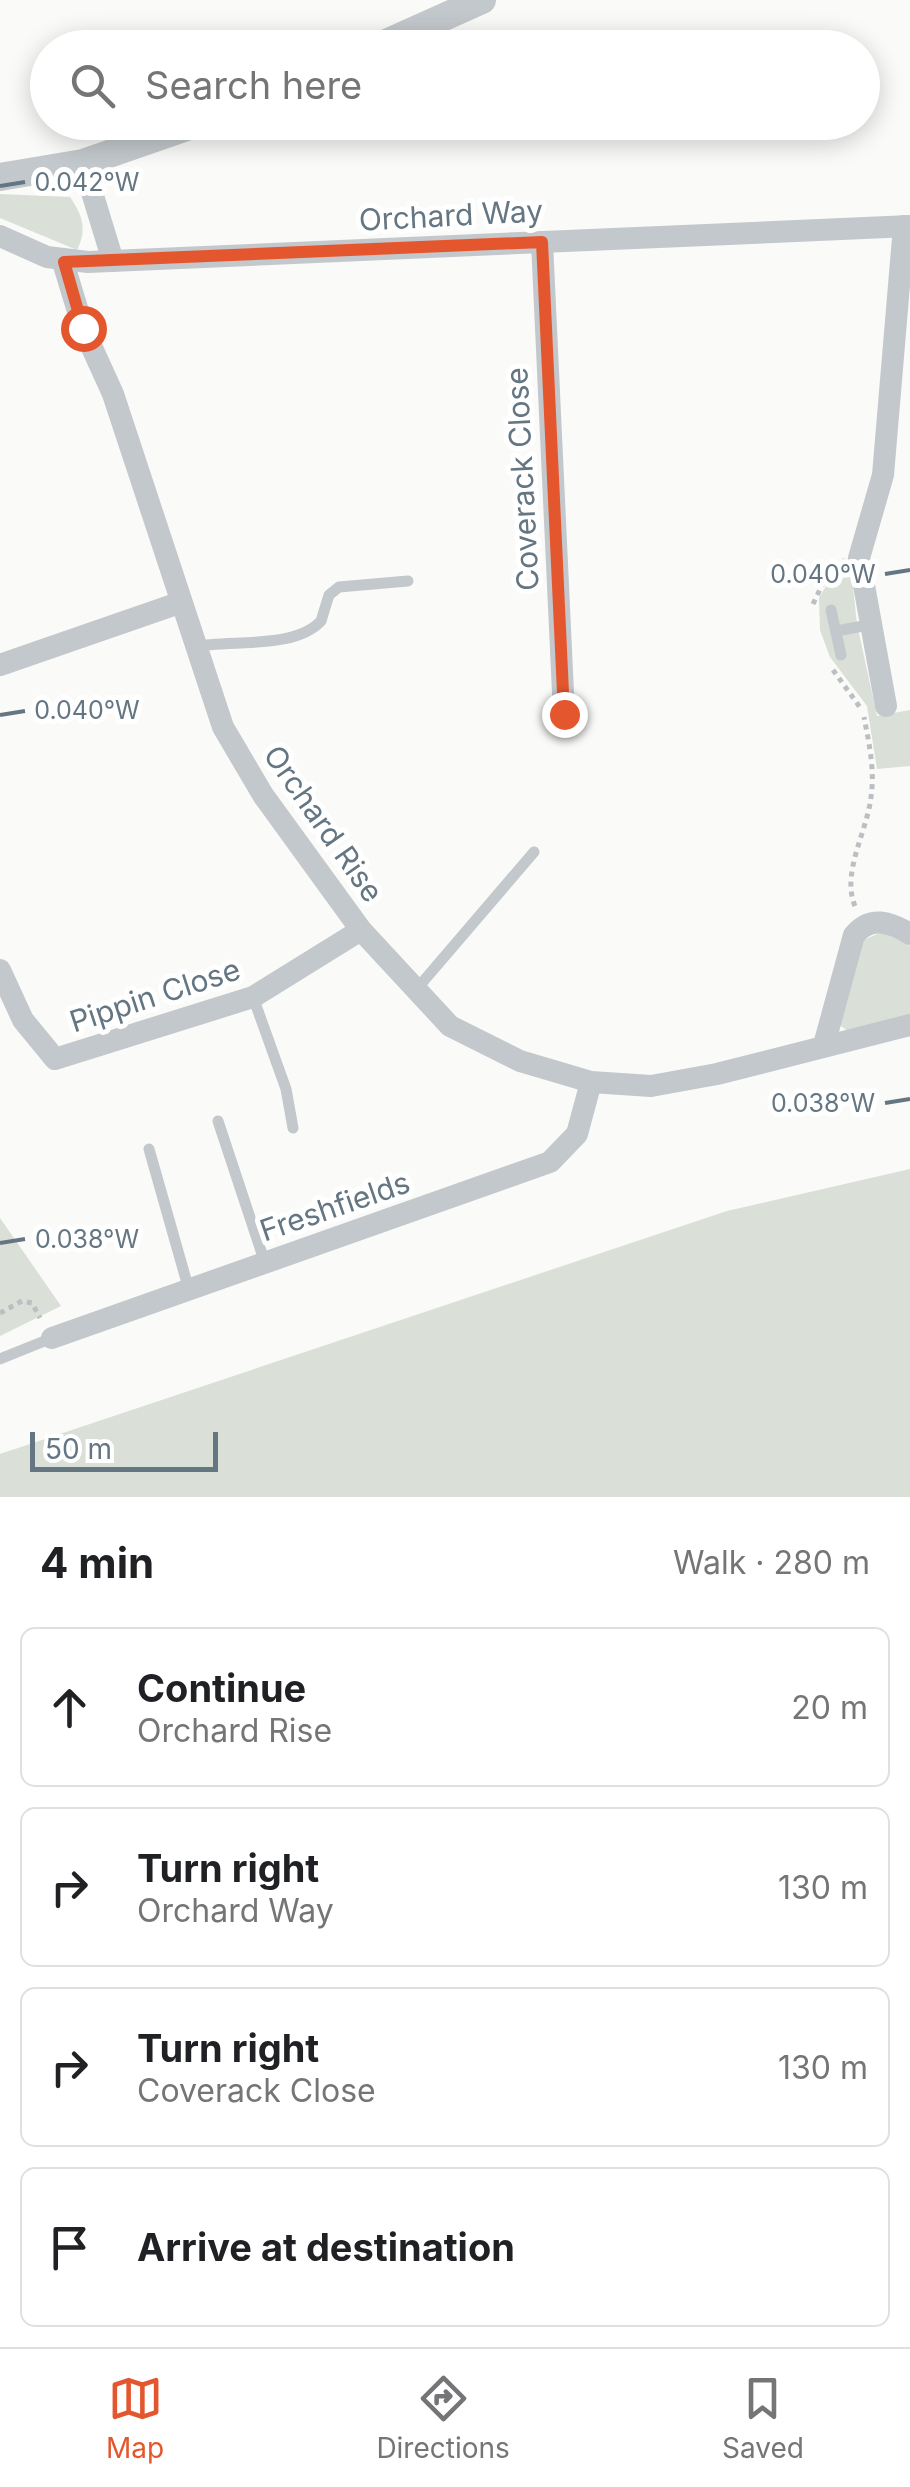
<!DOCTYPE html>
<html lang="en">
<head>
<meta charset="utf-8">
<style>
	:root { --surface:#fff; --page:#f2f2f2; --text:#202124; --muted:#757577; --line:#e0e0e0; --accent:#e4572e }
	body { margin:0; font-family:Inter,sans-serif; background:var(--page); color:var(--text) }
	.scale { position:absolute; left:30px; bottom:25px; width:188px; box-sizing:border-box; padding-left:10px; border:5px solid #657683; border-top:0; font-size:28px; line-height:35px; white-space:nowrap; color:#657683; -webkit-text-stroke:8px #fff; paint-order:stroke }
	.stop { position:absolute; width:30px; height:30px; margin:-22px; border:8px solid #e4572e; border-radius:50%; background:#fff }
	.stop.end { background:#e4572e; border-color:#fff; box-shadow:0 2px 10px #0008 }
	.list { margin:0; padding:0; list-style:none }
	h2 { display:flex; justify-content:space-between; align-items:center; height:130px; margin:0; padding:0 40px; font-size:42px }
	h2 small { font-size:32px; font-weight:400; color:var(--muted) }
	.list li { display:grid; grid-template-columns:65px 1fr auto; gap:30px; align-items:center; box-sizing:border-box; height:160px; margin:0 20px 20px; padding:0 20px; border:2px solid var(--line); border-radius:15px }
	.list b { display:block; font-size:38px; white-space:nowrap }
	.list p { margin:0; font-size:32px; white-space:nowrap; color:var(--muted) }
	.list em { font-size:32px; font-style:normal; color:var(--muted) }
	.icon { flex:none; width:55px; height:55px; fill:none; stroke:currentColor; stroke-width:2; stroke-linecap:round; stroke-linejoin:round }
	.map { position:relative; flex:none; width:910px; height:1497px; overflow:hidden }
	.search { position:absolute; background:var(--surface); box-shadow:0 5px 25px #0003; left:30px; right:30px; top:30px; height:110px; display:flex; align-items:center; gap:25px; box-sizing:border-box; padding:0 35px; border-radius:55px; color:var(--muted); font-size:38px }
	.sheet { height:850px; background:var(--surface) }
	nav { display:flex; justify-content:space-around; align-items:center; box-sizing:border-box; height:140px; border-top:2px solid var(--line); background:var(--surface); font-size:28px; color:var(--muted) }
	nav a { display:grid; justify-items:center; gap:5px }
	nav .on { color:var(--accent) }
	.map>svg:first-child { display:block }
	.green { fill:#dadfd7 }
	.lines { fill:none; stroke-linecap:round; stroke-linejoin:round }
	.path { stroke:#bbbfc2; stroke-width:5; stroke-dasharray:5 5; stroke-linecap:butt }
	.service { stroke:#c3c8cc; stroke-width:11 }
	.minor { stroke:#c3c8cc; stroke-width:22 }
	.tertiary { stroke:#c3c8cc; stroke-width:28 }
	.route { stroke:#e4572e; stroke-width:12 }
	.ticks { fill:none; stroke:#657683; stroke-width:4 }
	.labels { text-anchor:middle; stroke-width:10; stroke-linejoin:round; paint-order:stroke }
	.street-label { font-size:30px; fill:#657683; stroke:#fff }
	.ticks-label { font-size:25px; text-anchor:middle; fill:#657683; stroke:#fff; stroke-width:10; stroke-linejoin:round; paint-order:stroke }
</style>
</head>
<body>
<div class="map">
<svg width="910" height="1497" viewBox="0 0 910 1497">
	<rect width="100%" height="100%" fill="#fafaf8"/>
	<!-- green -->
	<g class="green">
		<path d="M0 194 70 197C83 216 87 230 77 250L0 218Z"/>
		<path d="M843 558 850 560 857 624 877 716 910 710V766L877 769 867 706 830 657 820 630 819 598Z"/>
		<path d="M882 932 910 946V1015L848 1031 838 1024 859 942Z"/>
		<path d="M910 1169V1497H0V1454L727 1211Z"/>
		<path d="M0 1218 61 1306 0 1336Z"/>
	</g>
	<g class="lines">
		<!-- path -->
		<g class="path">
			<path d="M813 604 834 560"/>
			<path d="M833 670 862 710"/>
			<path d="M855 906C841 873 867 832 871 797 875 770 869 743 864 717"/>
			<path d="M0 1313 22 1301 32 1303 40 1318"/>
		</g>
		<!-- service -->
		<g class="service">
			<path d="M831 610 841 655"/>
			<path d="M836 631 869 625"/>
			<path d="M193 647C231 639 294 650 321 621L329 595 339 587 408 581"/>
			<path d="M415 991 534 852"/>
			<path d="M253 997 286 1089 293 1128"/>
			<path d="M218 1121 265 1263"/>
			<path d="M149 1149 189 1290"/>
			<path d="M0 1359 52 1338"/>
		</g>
		<!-- minor -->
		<g class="minor">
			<path d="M83 163 113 261"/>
			<path d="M0 236 47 257 88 262 910 226"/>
			<path d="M542 242 564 714"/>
			<path d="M63 262 83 328 113 394 223 727 263 795 361 930 450 1026 520 1061 591 1082 651 1086 717 1074 910 1025"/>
			<path d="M0 665 179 603"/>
			<path d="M886 706 859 558 883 475 904 226"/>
			<path d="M0 970 23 1020 55 1059 253 997 361 930"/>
			<path d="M824 1045 854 935C871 915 890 922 910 934"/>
			<path d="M52 1338 550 1162 577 1134 591 1082"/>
		</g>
		<!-- tertiary -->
		<g class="tertiary">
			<path d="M375 48 482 0"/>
			<path d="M0 177 83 163 201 122"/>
		</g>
	</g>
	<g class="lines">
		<!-- route -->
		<path class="route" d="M83 328 64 262 542 242 564 714"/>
	</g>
	<!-- ticks -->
	<path class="ticks" d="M0 186 25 182M885 574 910 570M0 715 25 711M885 1103 910 1099M0 1243 25 1239"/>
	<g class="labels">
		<!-- street labels -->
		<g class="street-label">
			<text transform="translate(451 216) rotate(-3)" y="10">Orchard Way</text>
			<text transform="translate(523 479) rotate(-93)" y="10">Coverack Close</text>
			<text transform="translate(323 824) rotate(55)" y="10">Orchard Rise</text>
			<text transform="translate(155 996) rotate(-18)" y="10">Pippin Close</text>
			<text transform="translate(335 1207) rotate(-19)" y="10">Freshfields</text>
		</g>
	</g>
	<g class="ticks-label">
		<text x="87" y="191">0.042°W</text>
		<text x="823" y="583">0.040°W</text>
		<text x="87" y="719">0.040°W</text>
		<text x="823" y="1112">0.038°W</text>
		<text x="87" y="1248">0.038°W</text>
	</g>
</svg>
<div class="scale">50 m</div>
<div class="stop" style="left:83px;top:328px"></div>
<div class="stop end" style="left:564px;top:714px"></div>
<div class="search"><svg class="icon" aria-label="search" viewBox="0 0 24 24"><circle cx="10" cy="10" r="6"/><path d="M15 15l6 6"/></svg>Search here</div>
</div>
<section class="sheet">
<h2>4 min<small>Walk · 280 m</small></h2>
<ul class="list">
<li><svg class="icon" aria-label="ahead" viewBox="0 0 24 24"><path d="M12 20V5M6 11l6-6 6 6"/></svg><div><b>Continue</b><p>Orchard Rise</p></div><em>20 m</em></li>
<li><svg class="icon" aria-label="right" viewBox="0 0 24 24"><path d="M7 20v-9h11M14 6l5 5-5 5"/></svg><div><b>Turn right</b><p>Orchard Way</p></div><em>130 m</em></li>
<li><svg class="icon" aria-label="right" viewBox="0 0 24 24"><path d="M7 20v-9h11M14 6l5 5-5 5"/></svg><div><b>Turn right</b><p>Coverack Close</p></div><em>130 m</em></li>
<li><svg class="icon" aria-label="arrive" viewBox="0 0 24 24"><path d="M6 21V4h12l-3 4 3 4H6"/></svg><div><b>Arrive at destination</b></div></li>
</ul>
</section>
<nav>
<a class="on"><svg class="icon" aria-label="map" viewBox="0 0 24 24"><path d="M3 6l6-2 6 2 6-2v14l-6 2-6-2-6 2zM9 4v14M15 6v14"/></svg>Map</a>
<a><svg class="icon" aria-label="directions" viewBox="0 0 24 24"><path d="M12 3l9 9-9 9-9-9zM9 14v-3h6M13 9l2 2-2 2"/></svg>Directions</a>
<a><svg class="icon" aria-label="saved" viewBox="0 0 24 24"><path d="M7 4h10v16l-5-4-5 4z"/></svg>Saved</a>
</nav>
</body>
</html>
